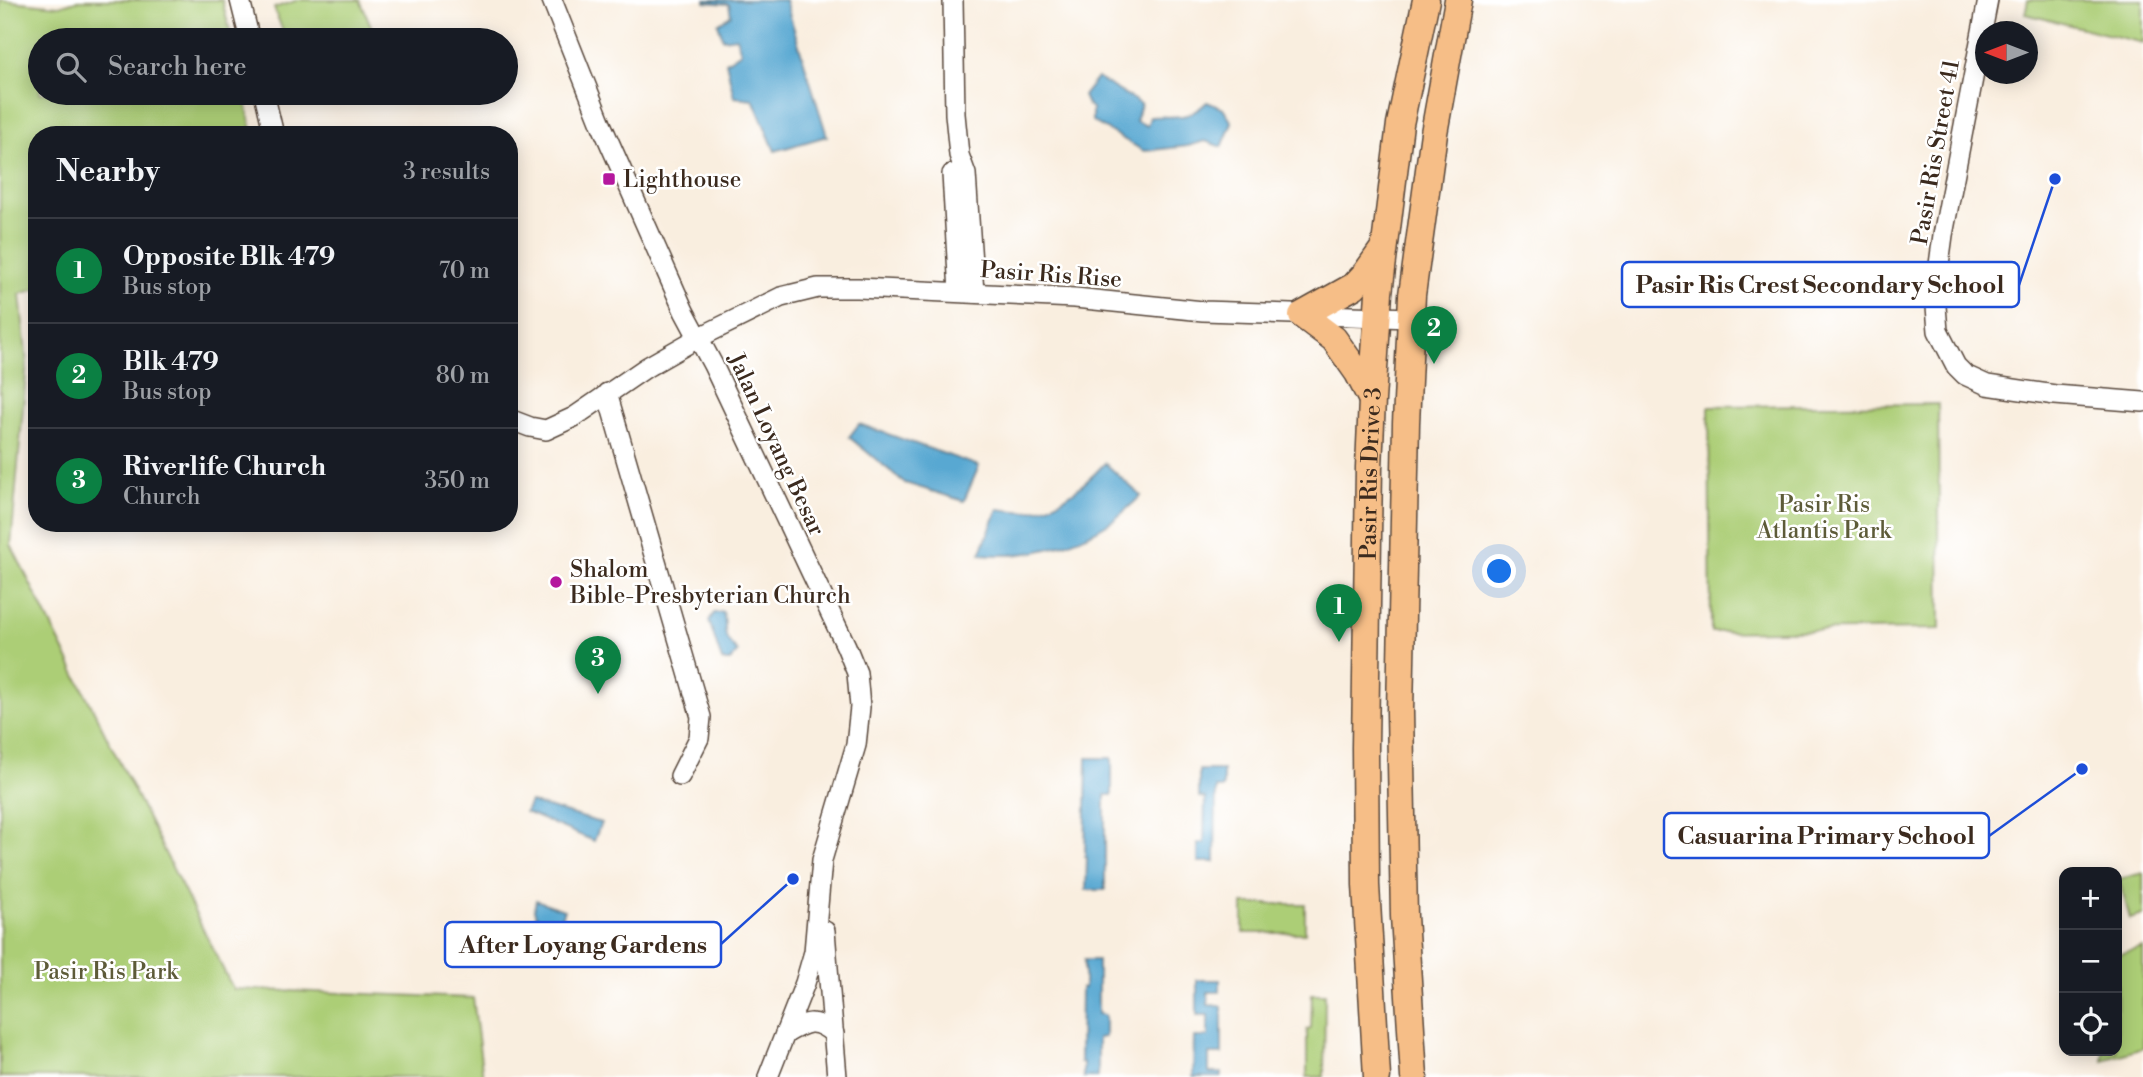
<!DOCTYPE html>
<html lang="en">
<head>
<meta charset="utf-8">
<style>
	:root { --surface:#171b24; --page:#242831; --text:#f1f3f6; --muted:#9ea1a6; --line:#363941; --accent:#0b8043 }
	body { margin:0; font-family:"Libre Bodoni",serif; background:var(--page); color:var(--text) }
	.controls { position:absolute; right:21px; bottom:21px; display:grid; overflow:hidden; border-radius:14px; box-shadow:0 4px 18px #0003 }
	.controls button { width:63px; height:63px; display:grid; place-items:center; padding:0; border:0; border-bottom:2px solid var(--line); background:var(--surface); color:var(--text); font:35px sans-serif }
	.compass { position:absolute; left:1975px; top:21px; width:63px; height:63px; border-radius:50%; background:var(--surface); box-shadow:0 4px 18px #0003; rotate:270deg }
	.you { position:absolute; left:1500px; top:572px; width:24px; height:24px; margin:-18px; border:5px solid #fff; border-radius:50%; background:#1a73e8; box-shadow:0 0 0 10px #1a73e833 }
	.badge { display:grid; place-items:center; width:46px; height:46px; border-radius:50%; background:var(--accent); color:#fff; font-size:23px; font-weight:700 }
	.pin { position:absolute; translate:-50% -58px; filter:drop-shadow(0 2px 4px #0008) }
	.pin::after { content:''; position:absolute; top:37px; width:24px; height:21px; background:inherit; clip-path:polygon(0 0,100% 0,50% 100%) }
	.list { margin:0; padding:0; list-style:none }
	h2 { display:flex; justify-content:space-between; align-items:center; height:91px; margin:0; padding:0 28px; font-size:30px }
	h2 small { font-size:23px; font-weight:400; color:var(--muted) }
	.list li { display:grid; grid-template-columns:46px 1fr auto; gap:21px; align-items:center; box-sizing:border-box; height:105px; padding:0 28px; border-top:2px solid var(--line) }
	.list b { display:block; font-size:26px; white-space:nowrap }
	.list p { margin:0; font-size:23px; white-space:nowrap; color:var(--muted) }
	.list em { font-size:23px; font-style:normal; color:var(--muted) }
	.icon { flex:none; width:38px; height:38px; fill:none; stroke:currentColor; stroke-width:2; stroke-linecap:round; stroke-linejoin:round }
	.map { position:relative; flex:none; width:2143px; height:1077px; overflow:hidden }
	.search { position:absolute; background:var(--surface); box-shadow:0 4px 18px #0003; left:28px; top:28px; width:490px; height:77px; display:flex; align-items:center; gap:18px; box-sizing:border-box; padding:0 24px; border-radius:38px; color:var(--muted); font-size:26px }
	.panel { position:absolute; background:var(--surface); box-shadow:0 4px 18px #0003; left:28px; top:126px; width:490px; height:406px; border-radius:28px }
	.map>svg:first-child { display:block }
	.green { fill:#acce76; stroke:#747c4a; stroke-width:2 }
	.water { fill:#58a8d2; stroke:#4a6978; stroke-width:2 }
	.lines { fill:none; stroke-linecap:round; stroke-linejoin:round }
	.minor-casing { stroke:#58473b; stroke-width:22 }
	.major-casing { stroke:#58473b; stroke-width:29 }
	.minor { stroke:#fff; stroke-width:19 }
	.major { stroke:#f6be87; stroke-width:26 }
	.poi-dot { fill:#b5179e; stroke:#fff; stroke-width:2.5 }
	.labels { text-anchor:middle; stroke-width:5; stroke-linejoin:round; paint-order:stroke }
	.street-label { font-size:23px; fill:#3b2a1e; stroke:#fff }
	.poi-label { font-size:23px; fill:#3b2a1e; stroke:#fff; text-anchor:start }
	.park-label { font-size:23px; fill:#5d5b38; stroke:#fff }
	.leader { fill:none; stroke:#1d4ed8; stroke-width:2.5 }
	.callout-dot { fill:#1d4ed8; stroke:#fff; stroke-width:2.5 }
	.callout { fill:#fff; stroke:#1d4ed8; stroke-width:2.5 }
	.callout-label { font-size:24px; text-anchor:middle; font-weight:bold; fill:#3b2a1e }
</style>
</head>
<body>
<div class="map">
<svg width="2143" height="1077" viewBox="0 0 2143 1077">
	<rect width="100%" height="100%" fill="#fff"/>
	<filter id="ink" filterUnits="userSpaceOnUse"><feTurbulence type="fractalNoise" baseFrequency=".0143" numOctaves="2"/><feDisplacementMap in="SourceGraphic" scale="14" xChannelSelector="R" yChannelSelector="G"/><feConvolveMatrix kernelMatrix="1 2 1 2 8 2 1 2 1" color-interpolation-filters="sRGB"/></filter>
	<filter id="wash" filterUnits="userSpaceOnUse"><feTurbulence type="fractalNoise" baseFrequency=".00686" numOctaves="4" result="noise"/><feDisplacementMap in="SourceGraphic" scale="28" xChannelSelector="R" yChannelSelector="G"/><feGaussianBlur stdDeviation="1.57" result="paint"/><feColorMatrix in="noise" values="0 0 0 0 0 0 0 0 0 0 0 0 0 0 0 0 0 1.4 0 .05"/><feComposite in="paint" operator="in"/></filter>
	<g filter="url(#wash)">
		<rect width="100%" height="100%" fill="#f9eedf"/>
		<!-- green -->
		<g class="green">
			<path d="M0 0 59 6 79 0H222L232 40H40V93H244L253 135H37V289L20 294 27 363 11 545 233 989 473 998 483 1077H0Z"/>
			<path d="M298 0H360L377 40H289L284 34 274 8Z"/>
			<path d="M2028 0H2143V43L2025 14Z"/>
			<path d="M1938 404 1940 629 1711 632 1709 406Z"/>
			<path d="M2143 873V915L2130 919 2119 879Z"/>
			<rect x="1243" y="904" width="62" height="29"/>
			<path d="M2143 947V1048L2103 1060V1051H2117V955Z"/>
			<path d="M1312 994H1325L1324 1077H1307V1030L1311 1029Z"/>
		</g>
		<!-- water -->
		<g class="water">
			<path d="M705 0H785L827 136 775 151 753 99 734 97 726 62 741 52 736 37 723 39 718 24 731 15 729 4 705 2Z"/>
			<path d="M1097 78 1141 104 1136 121 1147 126 1150 117C1175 115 1186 122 1207 102L1224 109 1232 123 1222 147 1205 141 1188 146 1144 151 1092 121V109L1087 105 1083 96Z"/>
			<path d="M859 424 979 466 964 501 905 483 849 437Z"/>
			<path d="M1105 463 1141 496C1132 504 1122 514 1112 521 1074 546 1025 559 980 554L998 509C1007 510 1017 512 1026 511 1057 509 1085 485 1105 463Z"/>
			<path d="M723 612C729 635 718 632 738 652L730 661H722L709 621 714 613Z"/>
			<path d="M1087 758H1112V795H1105V890H1086L1087 857H1085Z"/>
			<path d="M1199 770H1223V788H1216L1215 862H1198V843H1204L1205 798 1199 797Z"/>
			<path d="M530 802 601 823 594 841 525 812Z"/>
			<path d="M536 900 564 910 552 941 543 949 537 939 543 933 534 910Z"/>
			<path d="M1084 960H1098V1014L1105 1015V1037L1098 1038V1077H1083V1062H1080L1081 988H1084Z"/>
			<path d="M1197 980H1220V992H1208V1005L1222 1006V1054H1209V1073H1222V1077H1193L1194 1037H1208V1015H1197Z"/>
		</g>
	</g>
	<g filter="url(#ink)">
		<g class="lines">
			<defs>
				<g id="minor">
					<path d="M240 0 250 40"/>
					<path d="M552 0 602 126 684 311 713 365 846 646 857 673 860 707 856 745 822 860 814 952 805 983 768 1077"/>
					<path d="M953 0 955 114 959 155 966 174 974 293"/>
					<path d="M1988 0 1943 235 1935 294 1938 331 1956 366 1965 375 1987 385 2055 395 2143 402"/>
					<path d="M264 93 274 135"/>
					<path d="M952 174 959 292"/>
					<path d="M607 393 701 717 699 738 680 776"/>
					<path d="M509 419 530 427 546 430 574 417 647 367 698 338 781 297 818 288H858L1075 298 1203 311 1411 318"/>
					<path d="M825 931 837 1077"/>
					<path d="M785 1034C806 1022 814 1017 834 1034"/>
				</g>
				<g id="major">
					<path d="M1371 398 1358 373 1334 339 1302 315 1354 286 1366 273 1383 249"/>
					<path id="s1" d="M1377 1077 1366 885 1365 747 1369 467 1372 400 1379 293 1400 124 1426 0"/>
					<path d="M1414 1077 1404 916 1400 712 1406 423 1412 295 1434 133 1458 0"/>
				</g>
			</defs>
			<!-- minor casing -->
			<use href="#minor" class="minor-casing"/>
			<!-- major casing -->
			<use href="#major" class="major-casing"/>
			<!-- minor -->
			<use href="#minor" class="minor"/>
			<!-- major -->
			<use href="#major" class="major"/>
		</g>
	</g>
	<!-- markers -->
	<g class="poi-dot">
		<rect x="602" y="172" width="14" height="14" rx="3.5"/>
		<circle cx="556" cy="582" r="7"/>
	</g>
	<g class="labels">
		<!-- street labels -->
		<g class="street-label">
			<text transform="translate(1935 152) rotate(-80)" y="8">Pasir Ris Street 41</text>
			<text transform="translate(1051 274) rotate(4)" y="8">Pasir Ris Rise</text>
			<text transform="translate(777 444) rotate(65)" y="8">Jalan Loyang Besar</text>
			<text dy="8" stroke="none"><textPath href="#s1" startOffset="604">Pasir Ris Drive 3</textPath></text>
		</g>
		<!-- poi labels -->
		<g class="poi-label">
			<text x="623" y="187">Lighthouse</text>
			<text x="570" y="577">Shalom<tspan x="570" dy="26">Bible-Presbyterian Church</tspan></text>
		</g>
		<!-- park labels -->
		<g class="park-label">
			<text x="1824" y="512">Pasir Ris<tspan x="1824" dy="26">Atlantis Park</tspan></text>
			<text x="106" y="979">Pasir Ris Park</text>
		</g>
	</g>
	<!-- callouts -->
	<path class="leader" d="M2055 179L2019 285M2082 769L1989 836M793 879L721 944"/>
	<g class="callout-dot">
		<circle cx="2055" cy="179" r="7"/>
		<circle cx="2082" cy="769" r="7"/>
		<circle cx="793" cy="879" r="7"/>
	</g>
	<g class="callout">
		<rect x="1622" y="262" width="397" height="45" rx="7"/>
		<rect x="1664" y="813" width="325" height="45" rx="7"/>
		<rect x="445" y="922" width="276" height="45" rx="7"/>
	</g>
	<g class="callout-label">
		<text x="1820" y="293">Pasir Ris Crest Secondary School</text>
		<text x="1826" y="844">Casuarina Primary School</text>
		<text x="583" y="953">After Loyang Gardens</text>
	</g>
</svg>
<div class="controls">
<button>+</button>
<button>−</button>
<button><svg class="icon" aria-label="locate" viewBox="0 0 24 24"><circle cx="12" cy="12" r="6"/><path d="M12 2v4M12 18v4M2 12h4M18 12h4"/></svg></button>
</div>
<svg class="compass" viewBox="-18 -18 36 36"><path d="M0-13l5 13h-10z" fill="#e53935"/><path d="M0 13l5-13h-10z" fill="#9ea1a6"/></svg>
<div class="you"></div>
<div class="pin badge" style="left:1339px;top:642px">1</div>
<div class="pin badge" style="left:1434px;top:364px">2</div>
<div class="pin badge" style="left:598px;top:694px">3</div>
<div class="search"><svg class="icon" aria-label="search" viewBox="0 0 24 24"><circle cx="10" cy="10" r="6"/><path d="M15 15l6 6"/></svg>Search here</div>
<section class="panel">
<h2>Nearby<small>3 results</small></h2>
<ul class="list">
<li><span class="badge">1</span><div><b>Opposite Blk 479</b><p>Bus stop</p></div><em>70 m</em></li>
<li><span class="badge">2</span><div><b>Blk 479</b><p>Bus stop</p></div><em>80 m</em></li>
<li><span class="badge">3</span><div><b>Riverlife Church</b><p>Church</p></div><em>350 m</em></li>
</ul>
</section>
</div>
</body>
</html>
